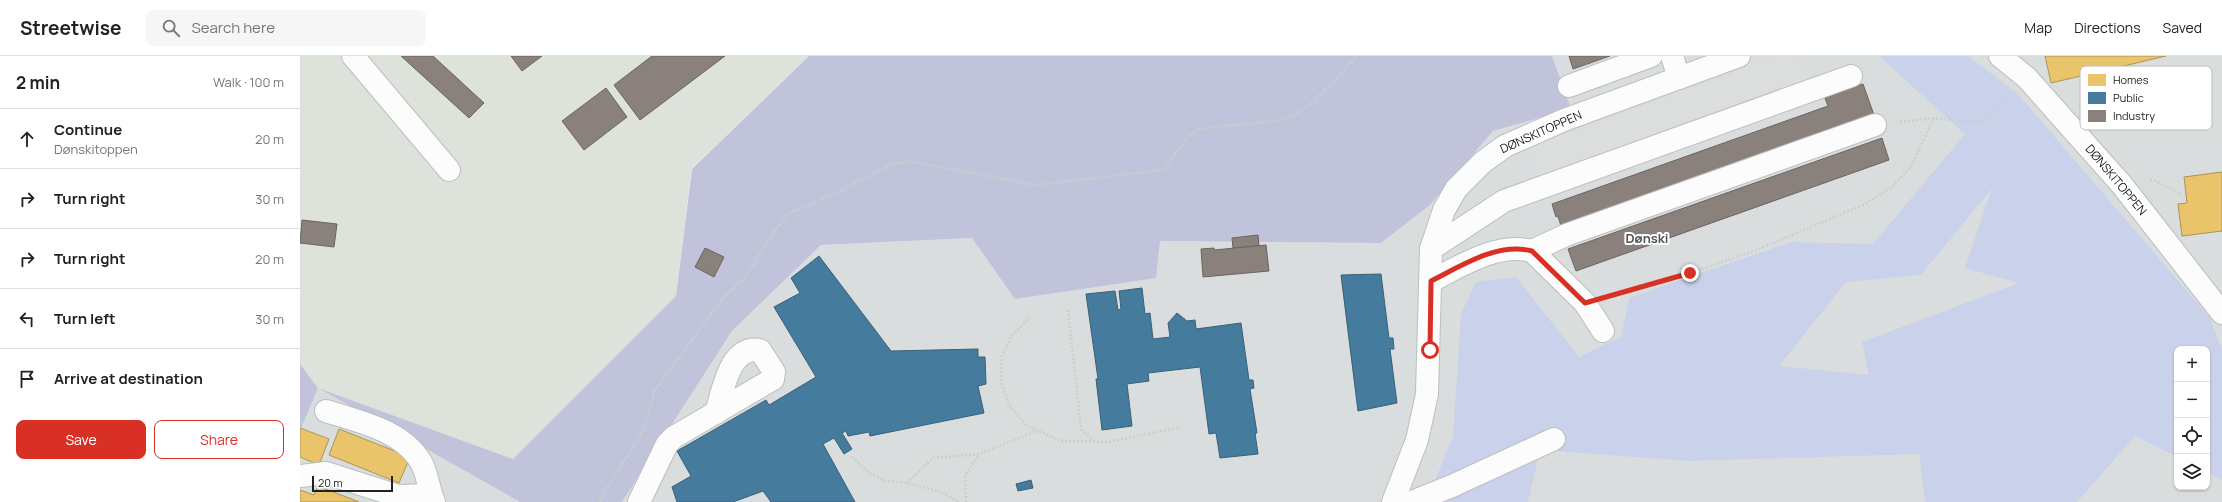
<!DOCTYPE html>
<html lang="en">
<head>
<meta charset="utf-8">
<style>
	:root { --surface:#fff; --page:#f6f6f6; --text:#222; --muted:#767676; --line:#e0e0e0; --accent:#d93025 }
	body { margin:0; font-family:Manrope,sans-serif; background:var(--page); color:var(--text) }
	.controls { position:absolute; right:12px; bottom:12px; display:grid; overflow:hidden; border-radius:8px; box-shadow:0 1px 3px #0004 }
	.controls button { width:36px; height:36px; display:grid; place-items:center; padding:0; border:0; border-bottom:1px solid var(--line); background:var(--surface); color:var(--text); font:20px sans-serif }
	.scale { position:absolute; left:12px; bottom:10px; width:81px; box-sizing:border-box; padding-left:4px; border:2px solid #202020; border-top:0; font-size:11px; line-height:14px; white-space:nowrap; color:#202020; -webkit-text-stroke:3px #fff; paint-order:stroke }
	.stop { position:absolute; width:12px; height:12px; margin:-9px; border:3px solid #d93025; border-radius:50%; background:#fff }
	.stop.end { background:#d93025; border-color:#fff; box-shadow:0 1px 4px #0008 }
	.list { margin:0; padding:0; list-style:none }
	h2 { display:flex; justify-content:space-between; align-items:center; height:52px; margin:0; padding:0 16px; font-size:17px }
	h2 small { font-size:13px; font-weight:400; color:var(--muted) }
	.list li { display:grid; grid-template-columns:26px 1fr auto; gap:12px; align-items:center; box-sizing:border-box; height:60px; padding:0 16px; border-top:1px solid var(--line) }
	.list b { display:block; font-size:15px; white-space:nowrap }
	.list p { margin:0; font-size:13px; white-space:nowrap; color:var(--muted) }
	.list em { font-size:13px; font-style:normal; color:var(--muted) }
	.actions { display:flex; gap:8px; padding:12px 16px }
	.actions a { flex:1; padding:9px 0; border:1px solid var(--accent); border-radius:8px; text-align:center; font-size:14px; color:var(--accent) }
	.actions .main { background:var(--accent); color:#fff }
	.icon { flex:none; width:22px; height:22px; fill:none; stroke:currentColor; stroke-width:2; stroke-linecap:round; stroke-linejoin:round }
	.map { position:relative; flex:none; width:1922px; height:446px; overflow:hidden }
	header { display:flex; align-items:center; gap:24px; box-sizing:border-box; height:56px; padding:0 20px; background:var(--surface); border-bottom:1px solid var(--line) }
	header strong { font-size:19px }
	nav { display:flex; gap:22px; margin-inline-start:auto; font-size:14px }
	.search { width:280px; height:36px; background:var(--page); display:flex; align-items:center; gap:10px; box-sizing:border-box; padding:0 14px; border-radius:8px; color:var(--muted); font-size:15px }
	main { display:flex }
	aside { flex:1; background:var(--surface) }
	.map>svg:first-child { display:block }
	.residential { fill:#dadddd; fill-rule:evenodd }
	.industrial { fill:#dde3db }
	.grass { fill:#cad1ea; fill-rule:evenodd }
	.forest { fill:#c1c3db }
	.parking { fill:#dcdede }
	.homes { fill:#e9c46a; stroke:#ad9354 }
	.public { fill:#457b9d; stroke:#3a6078 }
	.industry { fill:#8a817c; stroke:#6a6460 }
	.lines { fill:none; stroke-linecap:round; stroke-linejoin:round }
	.minor-casing { stroke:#bcbebe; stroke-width:24 }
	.path { stroke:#c6d2cb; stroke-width:2.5; stroke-dasharray:2 2; stroke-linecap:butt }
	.minor { stroke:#fcfcfc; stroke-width:22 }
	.route { stroke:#d93025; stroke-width:5 }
	.labels { text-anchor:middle; stroke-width:4; stroke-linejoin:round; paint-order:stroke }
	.street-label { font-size:12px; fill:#202020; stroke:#fff }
	.neighbourhood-label { font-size:13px; font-weight:bold; fill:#535353; stroke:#fff }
	.key { fill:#fff; stroke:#bcbcbc; stroke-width:1 }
	.key-label { font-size:11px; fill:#202020 }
</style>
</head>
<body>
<header>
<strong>Streetwise</strong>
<div class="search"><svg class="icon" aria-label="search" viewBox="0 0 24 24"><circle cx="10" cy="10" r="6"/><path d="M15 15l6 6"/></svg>Search here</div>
<nav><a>Map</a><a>Directions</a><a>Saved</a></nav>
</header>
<main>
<aside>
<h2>2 min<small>Walk · 100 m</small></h2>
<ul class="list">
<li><svg class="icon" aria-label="ahead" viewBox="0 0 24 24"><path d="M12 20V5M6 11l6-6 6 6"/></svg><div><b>Continue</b><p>Dønskitoppen</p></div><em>20 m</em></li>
<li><svg class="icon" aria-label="right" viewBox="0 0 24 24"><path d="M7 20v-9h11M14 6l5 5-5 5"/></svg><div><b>Turn right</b></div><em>30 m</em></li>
<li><svg class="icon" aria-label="right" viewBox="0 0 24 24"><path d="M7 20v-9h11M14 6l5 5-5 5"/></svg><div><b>Turn right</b></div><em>20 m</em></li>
<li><svg class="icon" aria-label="left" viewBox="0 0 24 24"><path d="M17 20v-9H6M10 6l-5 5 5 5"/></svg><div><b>Turn left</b></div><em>30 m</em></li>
<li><svg class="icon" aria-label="arrive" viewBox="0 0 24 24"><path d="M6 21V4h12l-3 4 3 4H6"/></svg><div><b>Arrive at destination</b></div></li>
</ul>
<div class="actions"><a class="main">Save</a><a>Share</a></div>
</aside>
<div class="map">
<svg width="1922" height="446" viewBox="0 0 1922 446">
	<rect width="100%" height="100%" fill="#e9eeee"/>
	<!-- residential -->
	<g class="residential">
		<path d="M1252 0H1922V446H322L432 275 521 189 673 182 715 243 860 185 1081 187 1130 149 1193 75 1271 53ZM1877 293H1907V431H1877Z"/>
		<path d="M18 332 220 446H0V375Z"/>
	</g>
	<!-- industrial -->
	<path class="industrial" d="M0 0H509L391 113 376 240 213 403 18 332 0 308Z"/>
	<!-- grass -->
	<path class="grass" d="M1579 0H1668L1717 37 1910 262 1922 294V424L1907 416V293H1877V401L1835 380 1777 446H1625L1619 398 1389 405 1240 394 1228 446H1126L1153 381 1161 258 1176 226 1216 221 1279 301 1321 281 1329 242 1491 186 1573 188 1665 78ZM1692 132 1665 212 1719 227 1562 286 1569 319 1479 310 1546 226 1621 219Z"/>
	<!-- forest -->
	<path class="forest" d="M509 0H1252L1271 53 1193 75 1130 149 1081 187 860 185 856 222 715 243 672 182 521 189 432 275 322 446H220L18 332 0 375V308L18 332 213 403 376 240 392 113Z"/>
	<!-- parking -->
	<path class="parking" d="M1481 0H1492L1508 14 1512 31 1264 128 1241 120 1230 92Z"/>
	<!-- homes -->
	<g class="homes">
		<path d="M1745 0H1866L1751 27Z"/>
		<path d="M1922 116V175L1882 180 1878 148 1887 147 1884 121Z"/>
		<path d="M0 372 29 383 19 409 0 401Z"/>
		<path d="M39 373 110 401 99 427 29 399Z"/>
		<path d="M18 430 59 446H0V434L14 439Z"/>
	</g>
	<!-- public -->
	<g class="public">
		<path d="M519 200 591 295 678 293V301H685L686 328 678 330 684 357 570 380 569 376 548 380 546 375 542 377 552 393 544 398 534 382 523 388 555 446H471L463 435 433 446H377L372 431 391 420 377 395 466 344 469 349 516 321 474 251 500 237 491 222Z"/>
		<path d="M1081 218 1089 282H1093L1094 293H1090L1097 347 1058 355 1041 219Z"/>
		<path d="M842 232 845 258 850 257 853 283 870 281 868 267 877 257 887 265 895 264 896 273 941 267 949 324H953L954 332 950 333 957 377H955L958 398 920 402 916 377 909 378 900 311 848 317 849 325 827 328 832 370 802 374 796 323H798L786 238 815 235 818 254 821 253 819 235Z"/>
		<path d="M731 424 733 432 718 435 716 428Z"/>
	</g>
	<!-- industry -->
	<g class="industry">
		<path d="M101 0H133L184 47 169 62Z"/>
		<path d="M211 0H242L222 15Z"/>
		<path d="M352 0H425L340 64 314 29Z"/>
		<path d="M1269 0H1310L1273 13Z"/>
		<path d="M1563 28 1574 59 1261 170 1258 160 1256 161 1252 148 1528 50 1525 42Z"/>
		<path d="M306 32 327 61 284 94 262 65Z"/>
		<path d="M1582 82 1589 104 1276 215 1268 193Z"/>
		<path d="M2 164 37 168 34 191 0 187Z"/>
		<path d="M958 179 959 190 933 192 932 182Z"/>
		<path d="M966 189 969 215 903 221 901 193 914 192V194Z"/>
		<path d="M405 192 424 201 414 221 395 211Z"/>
	</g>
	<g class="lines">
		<defs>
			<g id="minor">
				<path d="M53 0 149 114"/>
				<path d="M1372 0 1379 22"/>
				<path d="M1700 0 1727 22 1822 129 1922 257"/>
				<path d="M1269 30 1351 0"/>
				<path d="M1131 193 1204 145 1551 20"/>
				<path d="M1232 195 1266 179 1575 69"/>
				<path d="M1131 225C1161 210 1197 186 1232 195L1285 247 1303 275"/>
				<path d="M26 355C60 366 106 375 123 410 128 422 129 434 134 446"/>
				<path d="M0 420 26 417 98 440 131 439"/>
				<path d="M339 446 367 388 374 381 473 323 474 316 460 294C429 289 423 335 416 357"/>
				<path d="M1093 446 1117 384 1127 338 1131 193 1144 154 1156 133 1183 106 1205 90 1264 64 1439 0"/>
				<path d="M1112 446 1152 430 1254 383"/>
			</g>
		</defs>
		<!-- minor casing -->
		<use href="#minor" class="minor-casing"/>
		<!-- path -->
		<g class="path">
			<path d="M1600 66 1634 62 1683 67 1709 40"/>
			<path d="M1850 124H1854L1882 139"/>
			<path d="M1310 240 1391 217 1459 193 1565 148 1593 130 1610 112 1634 62"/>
			<path d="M768 254 781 373 795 386"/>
			<path d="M730 261 711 281 701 302V325L709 349 726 369 761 385 808 386 881 371"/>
			<path d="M552 401 569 417 585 425 607 427 642 436 658 446"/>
			<path d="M607 427 633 402 679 398 737 375"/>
			<path d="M300 446 305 435 339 382 346 366 355 334 420 246 447 219 471 180 488 158 540 135 588 110 608 105 735 129 863 114 886 83 898 73 976 65 994 60 1013 46 1057 0"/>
			<path d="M666 446 665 420 679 398"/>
		</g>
		<!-- minor -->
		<use href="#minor" class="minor"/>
	</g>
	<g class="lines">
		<!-- route -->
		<path class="route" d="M1130 294 1131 225C1161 210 1197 186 1232 195L1285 247 1390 217"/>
	</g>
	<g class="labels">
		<!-- street labels -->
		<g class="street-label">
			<text transform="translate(1241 76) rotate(-24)" y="4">DØNSKITOPPEN</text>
			<text transform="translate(1816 124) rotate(50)" y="4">DØNSKITOPPEN</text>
		</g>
		<!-- neighbourhood labels -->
		<g class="neighbourhood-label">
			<text x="1347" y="187">Dønski</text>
		</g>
	</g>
	<!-- legend -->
	<rect x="1780" y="10" width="132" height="64" rx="6" class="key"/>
	<rect x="1788" y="18" width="18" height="12" fill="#e9c46a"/>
	<rect x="1788" y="36" width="18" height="12" fill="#457b9d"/>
	<rect x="1788" y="54" width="18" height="12" fill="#8a817c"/>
	<g class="key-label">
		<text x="1813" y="28">Homes</text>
		<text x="1813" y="46">Public</text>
		<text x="1813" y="64">Industry</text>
	</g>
</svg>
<div class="controls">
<button>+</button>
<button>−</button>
<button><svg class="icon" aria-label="locate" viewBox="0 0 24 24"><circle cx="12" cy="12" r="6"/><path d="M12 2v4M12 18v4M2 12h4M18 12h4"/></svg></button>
<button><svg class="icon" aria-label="layers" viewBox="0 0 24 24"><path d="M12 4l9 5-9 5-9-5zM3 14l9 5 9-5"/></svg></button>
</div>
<div class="scale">20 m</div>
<div class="stop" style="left:1130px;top:294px"></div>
<div class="stop end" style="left:1390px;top:217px"></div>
</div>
</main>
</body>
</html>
